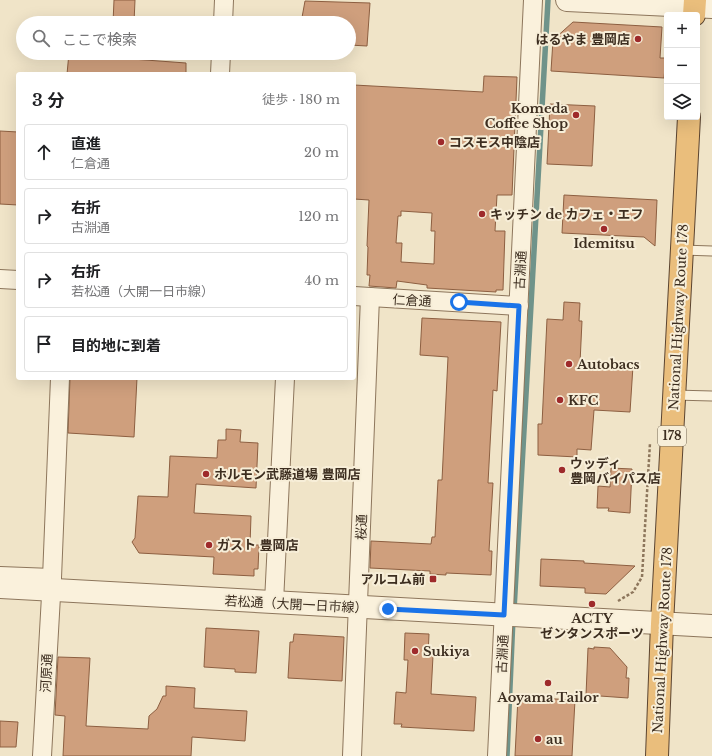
<!DOCTYPE html>
<html lang="ja">
<head>
<meta charset="utf-8">
<style>
	:root { --surface:#fff; --page:#f2f2f2; --text:#202124; --muted:#757577; --line:#e0e0e0 }
	body { margin:0; font-family:"Libre Baskerville","Noto Sans JP",serif; background:var(--page); color:var(--text) }
	.controls { position:absolute; right:12px; top:12px; display:grid; overflow:hidden; border-radius:4px; box-shadow:0 4px 16px #0002 }
	.controls button { width:36px; height:36px; display:grid; place-items:center; padding:0; border:0; border-bottom:1px solid var(--line); background:var(--surface); color:var(--text); font:20px sans-serif }
	.stop { position:absolute; width:12px; height:12px; margin:-9px; border:3px solid #1a73e8; border-radius:50%; background:#fff }
	.stop.end { background:#1a73e8; border-color:#fff; box-shadow:0 1px 4px #0008 }
	.list { margin:0; padding:0; list-style:none }
	h2 { display:flex; justify-content:space-between; align-items:center; height:52px; margin:0; padding:0 16px; font-size:17px }
	h2 small { font-size:13px; font-weight:400; color:var(--muted) }
	.list li { display:grid; grid-template-columns:26px 1fr auto; gap:12px; align-items:center; box-sizing:border-box; height:56px; margin:0 8px 8px; padding:0 8px; border:1px solid var(--line); border-radius:4px }
	.list b { display:block; font-size:15px; white-space:nowrap }
	.list p { margin:0; font-size:13px; white-space:nowrap; color:var(--muted) }
	.list em { font-size:13px; font-style:normal; color:var(--muted) }
	.icon { flex:none; width:22px; height:22px; fill:none; stroke:currentColor; stroke-width:2; stroke-linecap:round; stroke-linejoin:round }
	.map { position:relative; flex:none; width:712px; height:756px; overflow:hidden }
	.search { position:absolute; background:var(--surface); box-shadow:0 4px 16px #0002; left:16px; top:16px; width:340px; height:44px; display:flex; align-items:center; gap:10px; box-sizing:border-box; padding:0 14px; border-radius:22px; color:var(--muted); font-size:15px }
	.panel { position:absolute; background:var(--surface); box-shadow:0 4px 16px #0002; left:16px; top:72px; width:340px; height:308px; border-radius:4px }
	.map>svg:first-child { display:block }
	.lines { fill:none; stroke-linecap:round; stroke-linejoin:round }
	.stream { stroke:#6f938a; stroke-width:5.5 }
	.building { fill:#cf9f7d; stroke:#8d5f41; fill-rule:evenodd }
	.service-casing { stroke:#8d765c; stroke-width:11 }
	.minor-casing { stroke:#8d765c; stroke-width:20 }
	.tertiary-casing { stroke:#8d765c; stroke-width:24 }
	.trunk-casing { stroke:#5b4430; stroke-width:24 }
	.path { stroke:#8d765c; stroke-width:2.5; stroke-dasharray:3 2; stroke-linecap:butt }
	.service { stroke:#faf1dc; stroke-width:9 }
	.minor { stroke:#faf1dc; stroke-width:18 }
	.tertiary { stroke:#faf1dc; stroke-width:22 }
	.trunk { stroke:#eabe7c; stroke-width:22 }
	.route { stroke:#1a73e8; stroke-width:5 }
	.poi-dot { fill:#9e2a2b; stroke:#f7eed8; stroke-width:1.5 }
	.labels { text-anchor:middle; stroke-width:4; stroke-linejoin:round; paint-order:stroke }
	.shield { fill:#f7eed8; stroke:#756857; stroke-width:1 }
	.shield-label { font-size:12px; font-weight:bold; fill:#3d2e20 }
	.poi-label { font-size:13px; font-weight:bold; fill:#3d2e20; stroke:#f7eed8; text-anchor:start }
	.street-label { font-size:13px; fill:#3d2e20; stroke:#f7eed8 }
</style>
</head>
<body>
<div class="map">
<svg width="712" height="756" viewBox="0 0 712 756">
	<rect width="100%" height="100%" fill="#f0e4c8"/>
	<g class="lines">
		<!-- stream -->
		<g class="stream">
			<path d="M514 610 548 0"/>
			<path d="M507 756 513 618"/>
		</g>
	</g>
	<!-- building -->
	<g class="building">
		<path d="M114 0H135L134 23H113Z"/>
		<path d="M305 1 370 3 367 46 349 45V23H301Z"/>
		<path d="M573 22 662 27 660 58H666L664 78 551 71 553 40Z"/>
		<path d="M69 53H133L132 59 186 63V74H67Z"/>
		<path d="M484 76 517 77 512 195H497L495 231H505L503 290H496V292L427 288V285L397 281 396 288 369 286 370 275H367L368 247 367 246 369 200 354 199V85L483 92ZM401 211 432 213 431 231H435L434 264 401 262 402 243H396L398 216H401Z"/>
		<path d="M550 104 595 106 592 166 547 164Z"/>
		<path d="M0 131 18 132V205L0 204Z"/>
		<path d="M564 195 657 200 655 246 644 237 562 233Z"/>
		<path d="M564 302 580 303 579 321H582L580 363 633 366 630 412 594 410 591 450 577 449V457L538 455V424H542L547 319 563 320Z"/>
		<path d="M422 318 501 322 497 391 493 390 488 483H493L489 551H492L491 575 446 573V575L430 574V571L370 568 371 541 431 544 432 537H435L438 480H442L448 357 420 355Z"/>
		<path d="M70 378H137L134 437 68 433Z"/>
		<path d="M226 429 241 430 240 442 258 443 256 488 196 484 194 513 251 516 250 545H259L258 569H254V576L213 574 214 557 139 553 132 542 135 538 138 496 168 497 170 456 217 458 218 440H226Z"/>
		<path d="M611 468 632 469 630 513 608 511 609 508H597L598 486 610 487Z"/>
		<path d="M541 559 584 561V563L635 566 606 594 585 593V588L540 586Z"/>
		<path d="M206 628 259 631 256 673 235 672V669L204 667Z"/>
		<path d="M405 633 429 634 428 656H433L431 694 476 697 474 731 401 727 402 724H394L396 692 406 693 408 660H404Z"/>
		<path d="M294 634 344 637 342 681 288 678 290 642H293Z"/>
		<path d="M594 647 610 648 627 667 626 678H629L628 698 586 695 588 648 594 649Z"/>
		<path d="M58 657 90 658 86 726 148 729 149 716 157 709 163 696H166V686L195 688 194 708 247 711 245 741 192 737 191 756H63L65 716 55 715Z"/>
		<path d="M518 697 575 700 572 756H515Z"/>
		<path d="M0 721 18 722 16 747H0Z"/>
	</g>
	<g class="lines">
		<defs>
			<g id="service">
				<path d="M682 250 712 251"/>
				<path d="M674 395 712 396"/>
			</g>
			<g id="minor">
				<path d="M223 23 224 0"/>
				<path d="M220 74 221 53"/>
				<path d="M0 279 18 280"/>
				<path d="M354 296 519 306"/>
				<path d="M0 576 52 578"/>
				<path d="M274 602 285 378"/>
				<path d="M42 756 52 578 60 378"/>
				<path d="M352 756 370 297"/>
				<path d="M497 756 533 0"/>
			</g>
			<g id="tertiary">
				<path d="M567 0 712 7"/>
				<path d="M0 587 712 626"/>
			</g>
			<g id="trunk">
				<path d="M694 15 695 0"/>
				<path d="M657 756 662 624 689 117"/>
			</g>
		</defs>
		<!-- service casing -->
		<use href="#service" class="service-casing"/>
		<!-- minor casing -->
		<use href="#minor" class="minor-casing"/>
		<!-- tertiary casing -->
		<use href="#tertiary" class="tertiary-casing"/>
		<!-- trunk casing -->
		<use href="#trunk" class="trunk-casing"/>
		<!-- path -->
		<path class="path" d="M618 601 633 592 642 577 650 443"/>
		<!-- service -->
		<use href="#service" class="service"/>
		<!-- minor -->
		<use href="#minor" class="minor"/>
		<!-- tertiary -->
		<use href="#tertiary" class="tertiary"/>
		<!-- trunk -->
		<use href="#trunk" class="trunk"/>
	</g>
	<g class="lines">
		<!-- route -->
		<path class="route" d="M388 609 504 615 519 306 459 302"/>
	</g>
	<!-- markers -->
	<g class="poi-dot">
		<circle cx="638" cy="39" r="4"/>
		<circle cx="576" cy="115" r="4"/>
		<circle cx="441" cy="142" r="4"/>
		<circle cx="482" cy="214" r="4"/>
		<circle cx="604" cy="229" r="4"/>
		<circle cx="569" cy="364" r="4"/>
		<circle cx="560" cy="400" r="4"/>
		<circle cx="562" cy="470" r="4"/>
		<circle cx="206" cy="474" r="4"/>
		<circle cx="209" cy="545" r="4"/>
		<rect x="429" y="575" width="8" height="8" rx="2"/>
		<circle cx="592" cy="604" r="4"/>
		<circle cx="415" cy="651" r="4"/>
		<circle cx="548" cy="683" r="4"/>
		<circle cx="538" cy="739" r="4"/>
	</g>
	<g class="labels">
		<!-- shield labels -->
		<rect class="shield" x="658" y="426" width="28" height="20" rx="3"/>
		<g class="shield-label">
			<text x="672" y="440">178</text>
		</g>
		<!-- poi labels -->
		<g class="poi-label">
			<text x="630" y="44" text-anchor="end">はるやま 豊岡店</text>
			<text x="568" y="113" text-anchor="end">Komeda<tspan x="568" dy="15">Coffee Shop</tspan></text>
			<text x="449" y="147">コスモス中陰店</text>
			<text x="490" y="219">キッチン de カフェ・エフ</text>
			<text x="604" y="248" text-anchor="middle">Idemitsu</text>
			<text x="577" y="369">Autobacs</text>
			<text x="568" y="405">KFC</text>
			<text x="570" y="468">ウッディ<tspan x="570" dy="15">豊岡バイパス店</tspan></text>
			<text x="214" y="479">ホルモン武藤道場 豊岡店</text>
			<text x="217" y="550">ガスト 豊岡店</text>
			<text x="425" y="584" text-anchor="end">アルコム前</text>
			<text x="592" y="623" text-anchor="middle">ACTY<tspan x="592" dy="15">ゼンタンスポーツ</tspan></text>
			<text x="423" y="656">Sukiya</text>
			<text x="548" y="702" text-anchor="middle">Aoyama Tailor</text>
			<text x="546" y="744">au</text>
		</g>
		<!-- street labels -->
		<g class="street-label">
			<text transform="translate(520 270) rotate(-87)" y="5">古淵通</text>
			<text transform="translate(412 300) rotate(3)" y="5">仁倉通</text>
			<text transform="translate(678 317) rotate(-87)" y="5">National Highway Route 178</text>
			<text transform="translate(361 527) rotate(-88)" y="5">桜通</text>
			<text transform="translate(296 604) rotate(3)" y="5">若松通（大開一日市線）</text>
			<text transform="translate(662 640) rotate(-87)" y="5">National Highway Route 178</text>
			<text transform="translate(502 654) rotate(-87)" y="5">古淵通</text>
			<text transform="translate(46 673) rotate(-87)" y="5">河原通</text>
		</g>
	</g>
</svg>
<div class="controls">
<button>+</button>
<button>−</button>
<button><svg class="icon" aria-label="layers" viewBox="0 0 24 24"><path d="M12 4l9 5-9 5-9-5zM3 14l9 5 9-5"/></svg></button>
</div>
<div class="stop" style="left:459px;top:302px"></div>
<div class="stop end" style="left:388px;top:609px"></div>
<div class="search"><svg class="icon" aria-label="search" viewBox="0 0 24 24"><circle cx="10" cy="10" r="6"/><path d="M15 15l6 6"/></svg>ここで検索</div>
<section class="panel">
<h2>3 分<small>徒歩 · 180 m</small></h2>
<ul class="list">
<li><svg class="icon" aria-label="ahead" viewBox="0 0 24 24"><path d="M12 20V5M6 11l6-6 6 6"/></svg><div><b>直進</b><p>仁倉通</p></div><em>20 m</em></li>
<li><svg class="icon" aria-label="right" viewBox="0 0 24 24"><path d="M7 20v-9h11M14 6l5 5-5 5"/></svg><div><b>右折</b><p>古淵通</p></div><em>120 m</em></li>
<li><svg class="icon" aria-label="right" viewBox="0 0 24 24"><path d="M7 20v-9h11M14 6l5 5-5 5"/></svg><div><b>右折</b><p>若松通（大開一日市線）</p></div><em>40 m</em></li>
<li><svg class="icon" aria-label="arrive" viewBox="0 0 24 24"><path d="M6 21V4h12l-3 4 3 4H6"/></svg><div><b>目的地に到着</b></div></li>
</ul>
</section>
</div>
</body>
</html>
